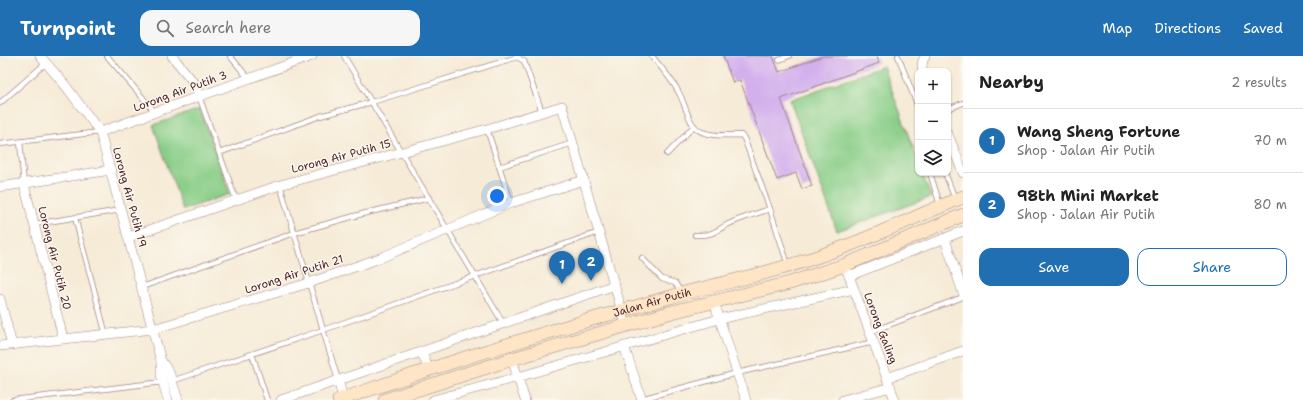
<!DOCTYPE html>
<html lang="en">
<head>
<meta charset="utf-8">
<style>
	:root { --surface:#fff; --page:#f6f6f6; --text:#222; --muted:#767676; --line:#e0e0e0; --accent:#1f6fb2 }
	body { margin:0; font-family:"Shantell Sans",sans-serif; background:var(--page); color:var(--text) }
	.controls { position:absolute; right:12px; top:12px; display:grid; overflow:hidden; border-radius:8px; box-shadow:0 1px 3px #0004 }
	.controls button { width:36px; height:36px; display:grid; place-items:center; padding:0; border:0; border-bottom:1px solid var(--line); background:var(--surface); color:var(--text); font:20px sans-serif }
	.you { position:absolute; left:497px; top:140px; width:14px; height:14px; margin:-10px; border:3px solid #fff; border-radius:50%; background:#1a73e8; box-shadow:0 0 0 6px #1a73e833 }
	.badge { display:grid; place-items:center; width:26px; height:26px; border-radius:50%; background:var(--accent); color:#fff; font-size:13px; font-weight:700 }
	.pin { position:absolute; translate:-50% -33px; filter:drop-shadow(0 1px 2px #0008) }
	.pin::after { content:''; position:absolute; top:21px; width:14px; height:12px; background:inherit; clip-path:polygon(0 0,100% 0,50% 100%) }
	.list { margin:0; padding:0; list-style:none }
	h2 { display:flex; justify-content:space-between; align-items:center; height:52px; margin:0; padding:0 16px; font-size:17px }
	h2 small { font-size:13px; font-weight:400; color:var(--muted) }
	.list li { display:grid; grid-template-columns:26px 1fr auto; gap:12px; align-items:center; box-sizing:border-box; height:64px; padding:0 16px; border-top:1px solid var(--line) }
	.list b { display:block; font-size:15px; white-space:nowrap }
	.list p { margin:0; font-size:13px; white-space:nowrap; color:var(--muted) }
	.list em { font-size:13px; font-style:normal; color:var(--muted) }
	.actions { display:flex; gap:8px; padding:12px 16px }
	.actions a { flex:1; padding:9px 0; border:1px solid var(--accent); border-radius:12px; text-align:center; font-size:14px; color:var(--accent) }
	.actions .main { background:var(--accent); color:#fff }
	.icon { flex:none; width:22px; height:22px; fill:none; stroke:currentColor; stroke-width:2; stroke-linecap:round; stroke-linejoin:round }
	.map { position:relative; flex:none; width:963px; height:344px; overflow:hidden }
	header { display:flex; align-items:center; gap:24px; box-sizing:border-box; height:56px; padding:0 20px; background:var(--accent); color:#fff }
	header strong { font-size:19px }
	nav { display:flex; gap:22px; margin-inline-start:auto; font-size:14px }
	.search { width:280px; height:36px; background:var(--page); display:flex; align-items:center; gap:10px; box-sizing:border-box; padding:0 14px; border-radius:12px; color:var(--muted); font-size:15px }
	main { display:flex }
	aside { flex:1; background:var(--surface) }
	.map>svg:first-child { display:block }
	.green { fill:#89ce88; stroke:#6a765a }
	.building { fill:#d2afed }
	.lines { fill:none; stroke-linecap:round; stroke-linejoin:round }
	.lane-casing { stroke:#a08581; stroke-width:6 }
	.street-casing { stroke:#a08581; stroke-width:10 }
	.secondary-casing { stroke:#a08581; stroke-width:14 }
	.lane { stroke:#fff; stroke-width:4.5 }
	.street { stroke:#fff; stroke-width:9 }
	.secondary { stroke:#fde5c5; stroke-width:13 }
	.labels { text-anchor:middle; stroke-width:3; stroke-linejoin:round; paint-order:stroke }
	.street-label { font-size:11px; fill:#4a1f2b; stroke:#fbf7ec }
</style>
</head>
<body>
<header>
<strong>Turnpoint</strong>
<div class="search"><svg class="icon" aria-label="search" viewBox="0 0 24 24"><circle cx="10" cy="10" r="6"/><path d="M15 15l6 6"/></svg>Search here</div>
<nav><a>Map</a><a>Directions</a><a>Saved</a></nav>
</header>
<main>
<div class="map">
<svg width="963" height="344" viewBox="0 0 963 344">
	<rect width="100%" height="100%" fill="#fbf7ec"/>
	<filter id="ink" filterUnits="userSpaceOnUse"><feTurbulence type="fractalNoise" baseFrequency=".025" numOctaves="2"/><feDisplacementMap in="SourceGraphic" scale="8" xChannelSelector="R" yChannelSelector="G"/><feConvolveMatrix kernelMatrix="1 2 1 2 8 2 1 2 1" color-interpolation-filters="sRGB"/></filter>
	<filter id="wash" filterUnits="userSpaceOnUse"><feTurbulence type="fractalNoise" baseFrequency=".012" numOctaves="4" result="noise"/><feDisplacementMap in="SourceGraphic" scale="16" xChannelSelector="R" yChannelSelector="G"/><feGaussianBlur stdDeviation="0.9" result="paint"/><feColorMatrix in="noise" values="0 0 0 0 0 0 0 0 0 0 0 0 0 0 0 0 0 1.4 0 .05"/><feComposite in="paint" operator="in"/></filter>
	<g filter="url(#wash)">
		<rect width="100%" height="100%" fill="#f6ebd7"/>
		<!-- green -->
		<g class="green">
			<path d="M883 10 918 105V117H922L931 141 837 175 790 44Z"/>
			<path d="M200 53 230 138 183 154 153 69Z"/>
		</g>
		<g id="blocks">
			<!-- building -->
			<path class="building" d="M723 0H773L779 16 823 0H877L879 7 781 43 812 130 802 133 796 117 777 124 740 24 733 27Z"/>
		</g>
	</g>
	<g filter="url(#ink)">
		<use href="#blocks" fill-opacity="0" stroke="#a08581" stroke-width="1"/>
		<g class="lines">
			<defs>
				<g id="lane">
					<path d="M107 0 155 56"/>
					<path d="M230 0 249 23"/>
					<path d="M344 0 503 267"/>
					<path d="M652 0C661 12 673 24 679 37 686 49 688 70 702 76 714 81 728 79 741 79L744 82 770 153 788 209"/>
					<path d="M898 0 918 51"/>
					<path d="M779 4 789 0"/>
					<path d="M199 40 236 144"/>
					<path d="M0 47 46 7"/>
					<path d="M948 53 963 47"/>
					<path d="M487 73 511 147"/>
					<path d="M20 86 24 128"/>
					<path d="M0 88 100 76"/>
					<path d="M219 97 320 60 372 46 517 1 524 5 542 56"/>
					<path d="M667 98 694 70"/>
					<path d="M499 111 573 87"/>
					<path d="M930 117 940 149"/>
					<path d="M945 117 955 143"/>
					<path d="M280 129 338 324"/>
					<path d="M75 162 106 279"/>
					<path d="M35 168 121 154"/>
					<path d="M695 179C716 180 716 173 733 166 745 161 758 157 770 153"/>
					<path d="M642 202 662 223 675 227 681 236"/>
					<path d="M142 231 294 177 362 158 429 142"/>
					<path d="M870 276 963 241"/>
					<path d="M252 298 267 344"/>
					<path d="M172 325 323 274 599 176"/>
					<path d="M641 343 737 317 874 286"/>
					<path d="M13 344 163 326"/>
				</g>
				<g id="street">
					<path d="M40 0 65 29 100 76 161 305V319L168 344"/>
					<path d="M172 0 195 28 199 40"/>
					<path d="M923 15C921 9 922 5 925 0"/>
					<path d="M100 76 312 0"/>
					<path d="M948 78 963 117"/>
					<path d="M24 128 63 282"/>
					<path d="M0 131 111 114"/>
					<path d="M129 181 280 129 487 73 562 50 626 269"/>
					<path d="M945 183 963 237"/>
					<path d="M845 209 895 344"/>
					<path d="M849 220 963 175"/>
					<path d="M0 243 12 289"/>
					<path d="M714 246 746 344"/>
					<path d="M0 290 153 273 309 227 380 202 511 147 584 124"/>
					<path d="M624 290 642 344"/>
					<path d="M421 295 429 314"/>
					<path d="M512 303 525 344"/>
					<path d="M161 305 169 316 178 344"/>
					<path d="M887 322 963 295"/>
					<path d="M338 324 343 342"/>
					<path d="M281 344 615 229"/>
					<path d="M433 344 518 321 719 263 854 233"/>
					<path d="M843 344 891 331"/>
				</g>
				<g id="secondary">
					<path id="s1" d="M339 344C448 306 558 272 670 241 709 230 749 222 788 210 848 193 905 165 963 141"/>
					<path d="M385 344 512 303 672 256 790 227 845 209 963 159"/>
				</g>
			</defs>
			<!-- lane casing -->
			<use href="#lane" class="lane-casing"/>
			<!-- street casing -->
			<use href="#street" class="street-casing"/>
			<!-- secondary casing -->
			<use href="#secondary" class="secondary-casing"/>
			<!-- lane -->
			<use href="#lane" class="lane"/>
			<!-- street -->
			<use href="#street" class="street"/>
			<!-- secondary -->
			<use href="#secondary" class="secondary"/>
		</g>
	</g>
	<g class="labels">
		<!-- street labels -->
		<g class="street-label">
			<text transform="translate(180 35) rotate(-20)" y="4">Lorong Air Putih 3</text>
			<text transform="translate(341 100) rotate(-15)" y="4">Lorong Air Putih 15</text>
			<text transform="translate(130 141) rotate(75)" y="4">Lorong Air Putih 19</text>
			<text transform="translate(55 202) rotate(76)" y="4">Lorong Air Putih 20</text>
			<text transform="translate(294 218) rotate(-18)" y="4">Lorong Air Putih 21</text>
			<text dy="4" stroke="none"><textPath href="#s1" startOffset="328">Jalan Air Putih</textPath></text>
			<text transform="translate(881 272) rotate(69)" y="4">Lorong Galing</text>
		</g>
	</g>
</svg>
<div class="controls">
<button>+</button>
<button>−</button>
<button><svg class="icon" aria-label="layers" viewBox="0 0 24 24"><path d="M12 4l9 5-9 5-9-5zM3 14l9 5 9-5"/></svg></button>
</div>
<div class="you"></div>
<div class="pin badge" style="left:562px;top:228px">1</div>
<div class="pin badge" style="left:591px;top:225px">2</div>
</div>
<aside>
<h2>Nearby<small>2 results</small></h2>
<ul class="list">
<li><span class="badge">1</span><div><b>Wang Sheng Fortune</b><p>Shop · Jalan Air Putih</p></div><em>70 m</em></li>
<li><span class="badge">2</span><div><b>98th Mini Market</b><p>Shop · Jalan Air Putih</p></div><em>80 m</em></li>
</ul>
<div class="actions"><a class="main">Save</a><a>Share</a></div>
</aside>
</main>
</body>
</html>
